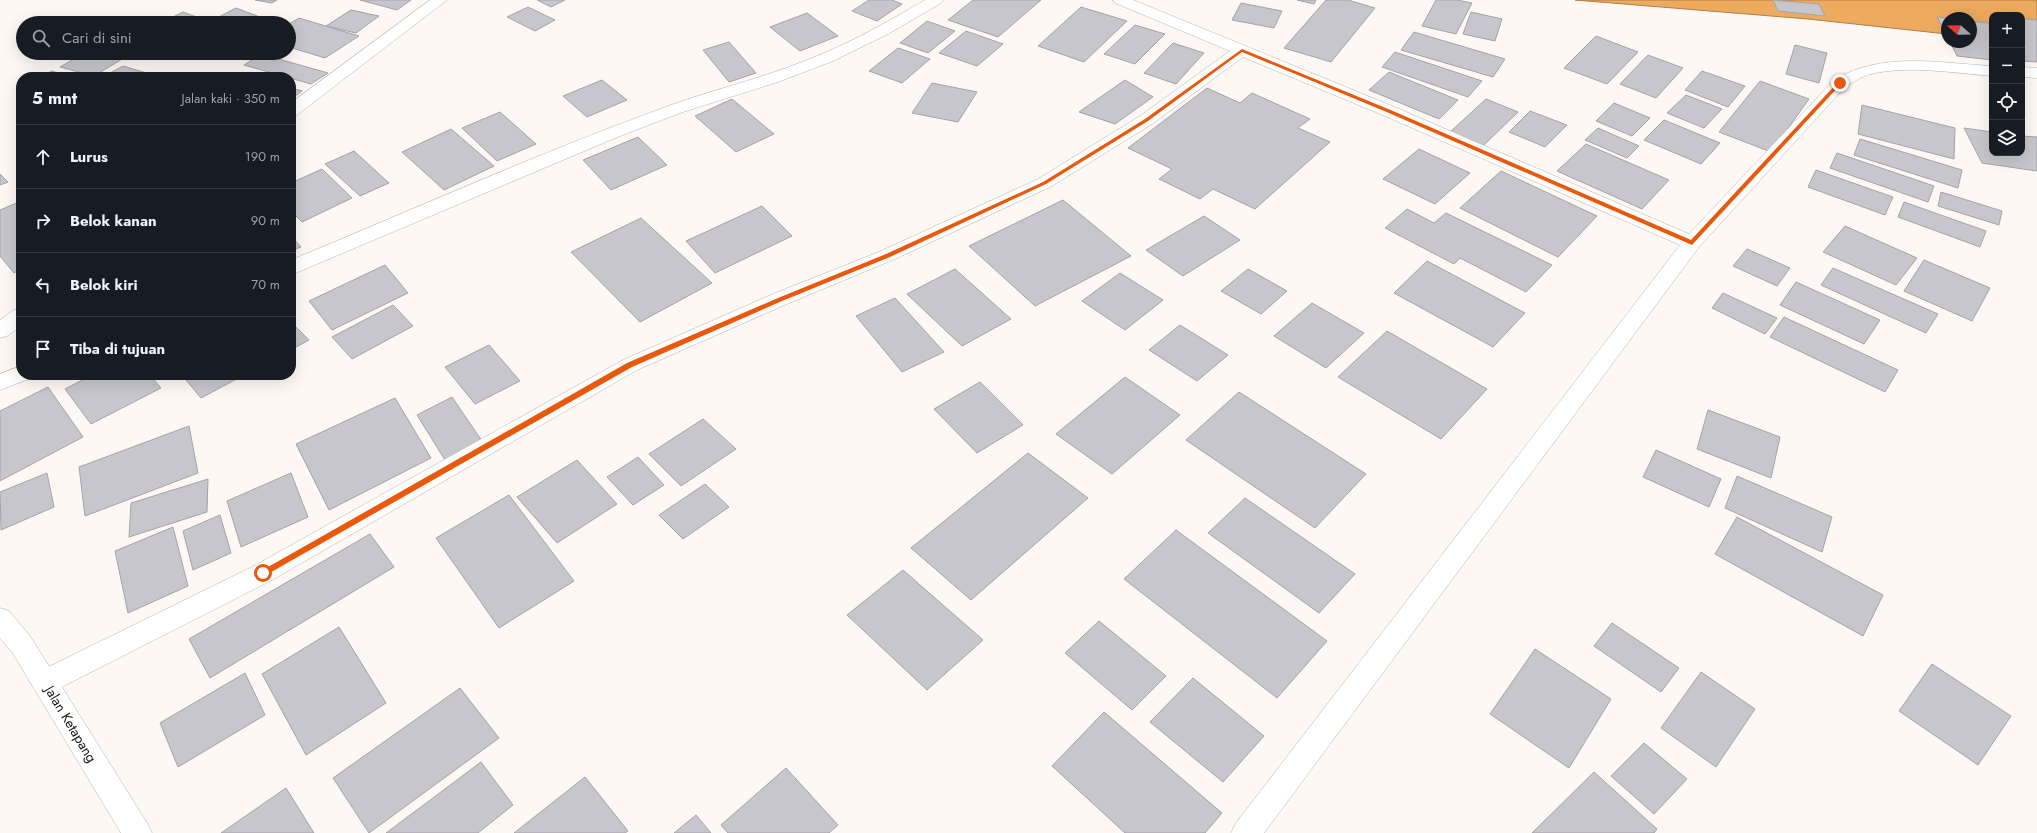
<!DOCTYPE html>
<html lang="id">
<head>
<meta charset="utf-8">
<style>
	:root { --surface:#171b24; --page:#20242c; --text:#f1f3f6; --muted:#9ea1a6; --line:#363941 }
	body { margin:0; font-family:Jost,sans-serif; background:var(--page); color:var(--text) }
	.controls { position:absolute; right:12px; top:12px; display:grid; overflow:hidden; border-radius:8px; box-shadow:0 4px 16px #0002 }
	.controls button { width:36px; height:36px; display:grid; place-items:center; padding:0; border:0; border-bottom:1px solid var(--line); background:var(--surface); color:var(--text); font:20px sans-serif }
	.compass { position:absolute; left:1941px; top:12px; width:36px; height:36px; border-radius:50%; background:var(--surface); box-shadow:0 4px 16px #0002; rotate:290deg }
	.stop { position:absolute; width:12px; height:12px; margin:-9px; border:3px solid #ea580c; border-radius:50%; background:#fff }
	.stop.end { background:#ea580c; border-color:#fff; box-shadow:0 1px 4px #0008 }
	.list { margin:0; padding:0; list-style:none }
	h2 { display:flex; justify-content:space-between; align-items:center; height:52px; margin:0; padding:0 16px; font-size:17px }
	h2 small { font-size:13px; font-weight:400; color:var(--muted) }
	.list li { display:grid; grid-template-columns:26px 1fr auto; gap:12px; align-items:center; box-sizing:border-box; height:64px; padding:0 16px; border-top:1px solid var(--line) }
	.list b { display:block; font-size:15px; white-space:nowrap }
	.list em { font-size:13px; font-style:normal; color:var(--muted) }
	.icon { flex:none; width:22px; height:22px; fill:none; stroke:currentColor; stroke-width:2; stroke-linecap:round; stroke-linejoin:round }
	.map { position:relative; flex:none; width:2037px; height:833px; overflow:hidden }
	.search { position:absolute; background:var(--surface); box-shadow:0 4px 16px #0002; left:16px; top:16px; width:280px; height:44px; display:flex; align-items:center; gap:10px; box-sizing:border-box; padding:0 14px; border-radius:22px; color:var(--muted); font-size:15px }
	.panel { position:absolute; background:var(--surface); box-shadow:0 4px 16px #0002; left:16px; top:72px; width:280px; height:308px; border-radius:16px }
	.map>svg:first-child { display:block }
	.water { fill:#eeaa5f; stroke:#ae7d48 }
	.building { fill:#c7c6cc; stroke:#a4a3a9 }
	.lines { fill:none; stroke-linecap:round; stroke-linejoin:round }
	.street-casing { stroke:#b8b3af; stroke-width:1 }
	.primary-casing { stroke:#b8b3af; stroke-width:1 }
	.street { fill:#fff; fill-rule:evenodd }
	.primary { fill:#fff; fill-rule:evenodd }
	.route { fill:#ea580c }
	.labels { text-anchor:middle; stroke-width:3.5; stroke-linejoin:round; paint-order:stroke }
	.near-street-label { font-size:14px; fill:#171513; stroke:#fff }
</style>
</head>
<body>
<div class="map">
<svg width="2037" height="833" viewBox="0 0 2037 833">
	<rect width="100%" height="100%" fill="#fdf8f4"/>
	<!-- water -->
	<path class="water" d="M1575 0H2037V44L2022 43V15H1992V39L1971 37V18H1947V34L1808 19Z"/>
	<!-- building -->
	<g class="building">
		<path d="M255 0H277L272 3Z"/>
		<path d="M360 0H411L397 10Z"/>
		<path d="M537 0H565L551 7Z"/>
		<path d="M869 0H892L902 4 877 21 852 11Z"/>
		<path d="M973 0H1041L998 37 948 20Z"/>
		<path d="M1297 0H1316L1314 4Z"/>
		<path d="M1326 0H1348L1375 8 1331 62 1284 48Z"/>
		<path d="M1436 0H1457L1472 3 1456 34 1422 26Z"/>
		<path d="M1773 0 1819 4 1825 16 1778 11Z"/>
		<path d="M1241 3 1282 11 1274 28 1232 20Z"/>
		<path d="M528 7 555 20 535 31 507 17Z"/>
		<path d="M1081 7 1127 21 1084 62 1038 46Z"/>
		<path d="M236 8 260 17 248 23H221L213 20Z"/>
		<path d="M351 10 379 16 356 33 326 26Z"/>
		<path d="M183 12 208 21 203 23H161Z"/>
		<path d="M1471 12 1502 19 1495 41 1463 34Z"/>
		<path d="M807 13 838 36 800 51 770 27Z"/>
		<path d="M1937 17 1948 18 1947 36Z"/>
		<path d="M299 18 359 36 325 58 289 47V24Z"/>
		<path d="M2022 19 2037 20V62L2022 61Z"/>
		<path d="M927 21 955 31 928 53 900 43Z"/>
		<path d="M1971 21 1988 23 1992 30V60L1957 56 1950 42H1971Z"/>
		<path d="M1135 25 1165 34 1135 64 1104 54Z"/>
		<path d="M966 31 1003 44 977 66 939 53Z"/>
		<path d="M1414 32 1505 59 1493 77 1401 50Z"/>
		<path d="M1596 36 1638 52 1607 84 1564 68Z"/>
		<path d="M729 42 756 73 729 82 703 50Z"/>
		<path d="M1173 43 1204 53 1176 84 1144 73Z"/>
		<path d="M1795 45 1827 53 1819 83 1786 74Z"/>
		<path d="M898 48 930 59 902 83 869 71Z"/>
		<path d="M1395 52 1482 81 1468 97 1382 67Z"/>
		<path d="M84 53H106L124 58 94 76 60 67Z"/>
		<path d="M261 54 328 73 311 84 244 65Z"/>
		<path d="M1648 55 1683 68 1656 98 1620 84Z"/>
		<path d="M123 66 150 74 144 77H103Z"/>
		<path d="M52 71 70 77H40Z"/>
		<path d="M1702 71 1745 86 1728 107 1685 90Z"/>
		<path d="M1389 72 1458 100 1439 119 1369 90Z"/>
		<path d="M602 80 627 100 587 117 563 96Z"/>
		<path d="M1125 80 1153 97 1115 124 1079 112Z"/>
		<path d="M1760 81 1809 99 1771 152 1719 132Z"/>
		<path d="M932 83 977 92 958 122 912 113Z"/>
		<path d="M291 88 302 91 291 99Z"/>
		<path d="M1207 88 1240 103 1252 93 1310 119 1298 128 1330 142 1255 209 1213 189 1200 199 1159 179 1172 169 1128 148Z"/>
		<path d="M1686 95 1722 109 1704 128 1667 113Z"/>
		<path d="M732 99 774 134 736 152 695 116Z"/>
		<path d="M1486 99 1518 112 1483 146 1450 132Z"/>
		<path d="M1614 103 1650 118 1632 136 1596 121Z"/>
		<path d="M1862 105 1955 128 1954 159 1858 134Z"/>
		<path d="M1530 111 1567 125 1545 147 1509 132Z"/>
		<path d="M500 112 536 144 497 161 462 128Z"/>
		<path d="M1664 120 1720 143 1701 164 1644 140Z"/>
		<path d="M1598 128 1639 146 1627 158 1585 140Z"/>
		<path d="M1964 128 1992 132V153H2022V136L2037 137V171L1982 163Z"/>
		<path d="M451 129 494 166 444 190 402 152Z"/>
		<path d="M638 137 667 165 611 190 583 160Z"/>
		<path d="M1860 139 1962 170 1958 188 1854 155Z"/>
		<path d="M1586 144 1669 180 1642 209 1557 171Z"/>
		<path d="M1419 149 1470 173 1435 204 1383 179Z"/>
		<path d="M354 151 389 183 360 196 325 164Z"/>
		<path d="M1837 153 1934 186 1928 202 1830 168Z"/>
		<path d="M322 169 352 198 302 222 291 211V183Z"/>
		<path d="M1816 170 1893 197 1885 215 1808 187Z"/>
		<path d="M1501 171 1597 216 1558 257 1460 208Z"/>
		<path d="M0 174 8 182 0 185Z"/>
		<path d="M1941 192 2002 211 1999 225 1938 206Z"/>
		<path d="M1063 200 1131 256 1035 306 969 246Z"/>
		<path d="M19 202 21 204V269L14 273 0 256V210Z"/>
		<path d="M1904 202 1986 231 1980 247 1898 217Z"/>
		<path d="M762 206 792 236 715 273 686 241Z"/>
		<path d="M1407 209 1434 223 1446 213 1552 265 1526 292 1460 258 1454 264 1385 228Z"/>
		<path d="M1204 216 1240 240 1183 276 1146 250Z"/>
		<path d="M641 218 712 283 640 322 571 252Z"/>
		<path d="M1845 226 1917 258 1896 285 1823 252Z"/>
		<path d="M291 236 301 247 291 251Z"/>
		<path d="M1747 249 1790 268 1777 286 1733 266Z"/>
		<path d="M1924 260 1990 288 1972 321 1904 291Z"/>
		<path d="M1427 261 1525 313 1493 347 1394 293Z"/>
		<path d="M385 265 408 293 332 330 309 301Z"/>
		<path d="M1833 268 1938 314 1926 333 1821 285Z"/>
		<path d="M955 269 1011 319 962 346 907 294Z"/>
		<path d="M1248 269 1287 291 1261 314 1221 291Z"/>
		<path d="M1120 273 1163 300 1125 330 1082 301Z"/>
		<path d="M1796 282 1880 320 1864 344 1780 305Z"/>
		<path d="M1723 293 1777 318 1765 334 1712 308Z"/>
		<path d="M895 298 944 352 902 372 856 316Z"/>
		<path d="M1312 303 1364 333 1326 368 1274 336Z"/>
		<path d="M393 305 413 326 352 359 332 337Z"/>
		<path d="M1784 317 1898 370 1885 392 1770 337Z"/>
		<path d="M291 322 309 340 291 350Z"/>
		<path d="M1180 325 1228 355 1197 381 1149 350Z"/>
		<path d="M1387 331 1487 389 1441 439 1338 377Z"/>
		<path d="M489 345 520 381 475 404 445 367Z"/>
		<path d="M92 375H150L161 388 91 424 65 389Z"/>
		<path d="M182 375H244L201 398Z"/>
		<path d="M1125 377 1180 415 1112 474 1056 434Z"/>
		<path d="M980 382 1023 425 977 453 934 409Z"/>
		<path d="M48 387 83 437 0 481V411Z"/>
		<path d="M1239 392 1366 474 1315 528 1186 440Z"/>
		<path d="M452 397 482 441 445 460 417 415Z"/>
		<path d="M395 398 431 458 329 510 296 444Z"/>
		<path d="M1708 410 1780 437 1771 478 1697 449Z"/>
		<path d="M703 419 736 449 681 486 649 454Z"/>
		<path d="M189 426 198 473 85 516 79 467Z"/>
		<path d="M1656 450 1721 479 1709 507 1643 477Z"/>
		<path d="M1028 453 1088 498 971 600 911 548Z"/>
		<path d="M638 457 664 485 633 505 607 477Z"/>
		<path d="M577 460 617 504 557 543 517 497Z"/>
		<path d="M47 473 54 507 1 530 0 492Z"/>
		<path d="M291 473 308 517 241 547 227 501Z"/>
		<path d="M1737 476 1832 517 1822 552 1725 508Z"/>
		<path d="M208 479 207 512 129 537 131 503Z"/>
		<path d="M705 484 729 507 683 539 659 515Z"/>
		<path d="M509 495 574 581 499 628 436 538Z"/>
		<path d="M1245 498 1355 574 1319 613 1208 533Z"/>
		<path d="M220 515 231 553 193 570 183 531Z"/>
		<path d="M1737 517 1883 595 1863 636 1715 554Z"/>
		<path d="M173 527 188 586 128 613 115 551Z"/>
		<path d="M1176 530 1327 641 1277 698 1124 579Z"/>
		<path d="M370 534 394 567 210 678 189 639Z"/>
		<path d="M903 570 983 640 927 690 847 615Z"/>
		<path d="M1099 621 1166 676 1132 710 1065 653Z"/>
		<path d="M1612 623 1679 668 1661 692 1594 646Z"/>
		<path d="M339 627 386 703 306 755 262 674Z"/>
		<path d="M1535 649 1611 699 1569 768 1490 714Z"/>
		<path d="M1932 664 2011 716 1978 765 1899 711Z"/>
		<path d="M1701 672 1755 709 1716 767 1661 728Z"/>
		<path d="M245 673 265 715 178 767 160 723Z"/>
		<path d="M1193 678 1264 736 1223 782 1150 722Z"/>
		<path d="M460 688 499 738 369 833 333 778Z"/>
		<path d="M1104 712 1222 813 1205 833H1125L1052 766Z"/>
		<path d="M1644 743 1687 779 1654 814 1611 776Z"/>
		<path d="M481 762 513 805 478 833H386Z"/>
		<path d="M786 768 838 825 829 833H728L721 825Z"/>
		<path d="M1594 772 1657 829 1654 833H1532Z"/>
		<path d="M585 777 628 831 625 833H514Z"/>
		<path d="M286 788 314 833H221Z"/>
		<path d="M696 815 711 833H674Z"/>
	</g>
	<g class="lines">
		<defs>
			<g id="street">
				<path d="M430 0H447L297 115 291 116V103Z"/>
				<path d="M925 0H943L941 3 888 34 833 61 778 82 683 112 620 136 291 275V260C412 210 532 156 655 111 703 92 754 81 802 62 845 46 886 23 925 0Z"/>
				<path d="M1113 0H1133L1397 108 1689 234 1834 80C1882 51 1939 63 1992 66V76C1953 73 1909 65 1871 74 1862 76 1854 82 1846 86L1699 247 1264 833H1231L1236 823 1680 245 1385 116 1243 57 1152 124 1050 187 895 259 787 304 637 370 272 580 54 691 45 694 36 691 32 682 36 673 254 566 623 360 773 294 881 251 1038 179 1140 116 1230 51 1115 3Z"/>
				<path d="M2022 67 2037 68V78L2022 77Z"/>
				<path d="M21 308V326L7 336 0 338V320L14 310Z"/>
				<path d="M21 366V375H31L29 379 0 390V374Z"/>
			</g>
			<path id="primary" d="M0 608 9 611 30 636 147 823 152 833H121L12 652 0 638Z"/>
		</defs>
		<!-- street casing -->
		<use href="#street" class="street-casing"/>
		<!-- primary casing -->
		<use href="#primary" class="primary-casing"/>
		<!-- street -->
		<use href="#street" class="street"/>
		<!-- primary -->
		<use href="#primary" class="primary"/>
	</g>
	<!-- route -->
	<path class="route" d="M1242 49 1393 111 1691 240 1838 82 1842 83 1692 245 1389 113 1242 52 1148 121 1046 184 890 257 782 301 632 367 266 575H261V571L627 363 778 298 886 254 1043 182 1145 119Z"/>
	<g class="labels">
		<!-- near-street labels -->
		<g class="near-street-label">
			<text transform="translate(71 724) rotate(59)" y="5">Jalan Ketapang</text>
		</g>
	</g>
</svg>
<div class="controls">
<button>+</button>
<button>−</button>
<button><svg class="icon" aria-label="locate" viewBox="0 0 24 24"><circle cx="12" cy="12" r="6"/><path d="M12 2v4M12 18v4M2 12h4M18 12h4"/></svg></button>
<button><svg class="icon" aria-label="layers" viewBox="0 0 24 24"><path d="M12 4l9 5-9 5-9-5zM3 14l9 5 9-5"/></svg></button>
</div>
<svg class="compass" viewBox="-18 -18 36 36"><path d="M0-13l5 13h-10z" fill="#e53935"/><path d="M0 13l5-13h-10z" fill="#9ea1a6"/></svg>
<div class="stop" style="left:263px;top:573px"></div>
<div class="stop end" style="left:1840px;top:83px"></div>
<div class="search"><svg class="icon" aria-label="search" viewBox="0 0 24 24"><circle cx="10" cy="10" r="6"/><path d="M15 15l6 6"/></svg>Cari di sini</div>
<section class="panel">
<h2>5 mnt<small>Jalan kaki · 350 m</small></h2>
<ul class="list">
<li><svg class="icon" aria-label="ahead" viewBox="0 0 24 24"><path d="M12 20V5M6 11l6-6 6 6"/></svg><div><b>Lurus</b></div><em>190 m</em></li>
<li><svg class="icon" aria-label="right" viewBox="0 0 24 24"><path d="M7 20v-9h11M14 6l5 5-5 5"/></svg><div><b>Belok kanan</b></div><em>90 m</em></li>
<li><svg class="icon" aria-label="left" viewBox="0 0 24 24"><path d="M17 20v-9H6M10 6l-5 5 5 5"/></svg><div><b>Belok kiri</b></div><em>70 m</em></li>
<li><svg class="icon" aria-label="arrive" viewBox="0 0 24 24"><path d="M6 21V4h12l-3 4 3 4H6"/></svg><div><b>Tiba di tujuan</b></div></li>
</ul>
</section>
</div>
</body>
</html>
